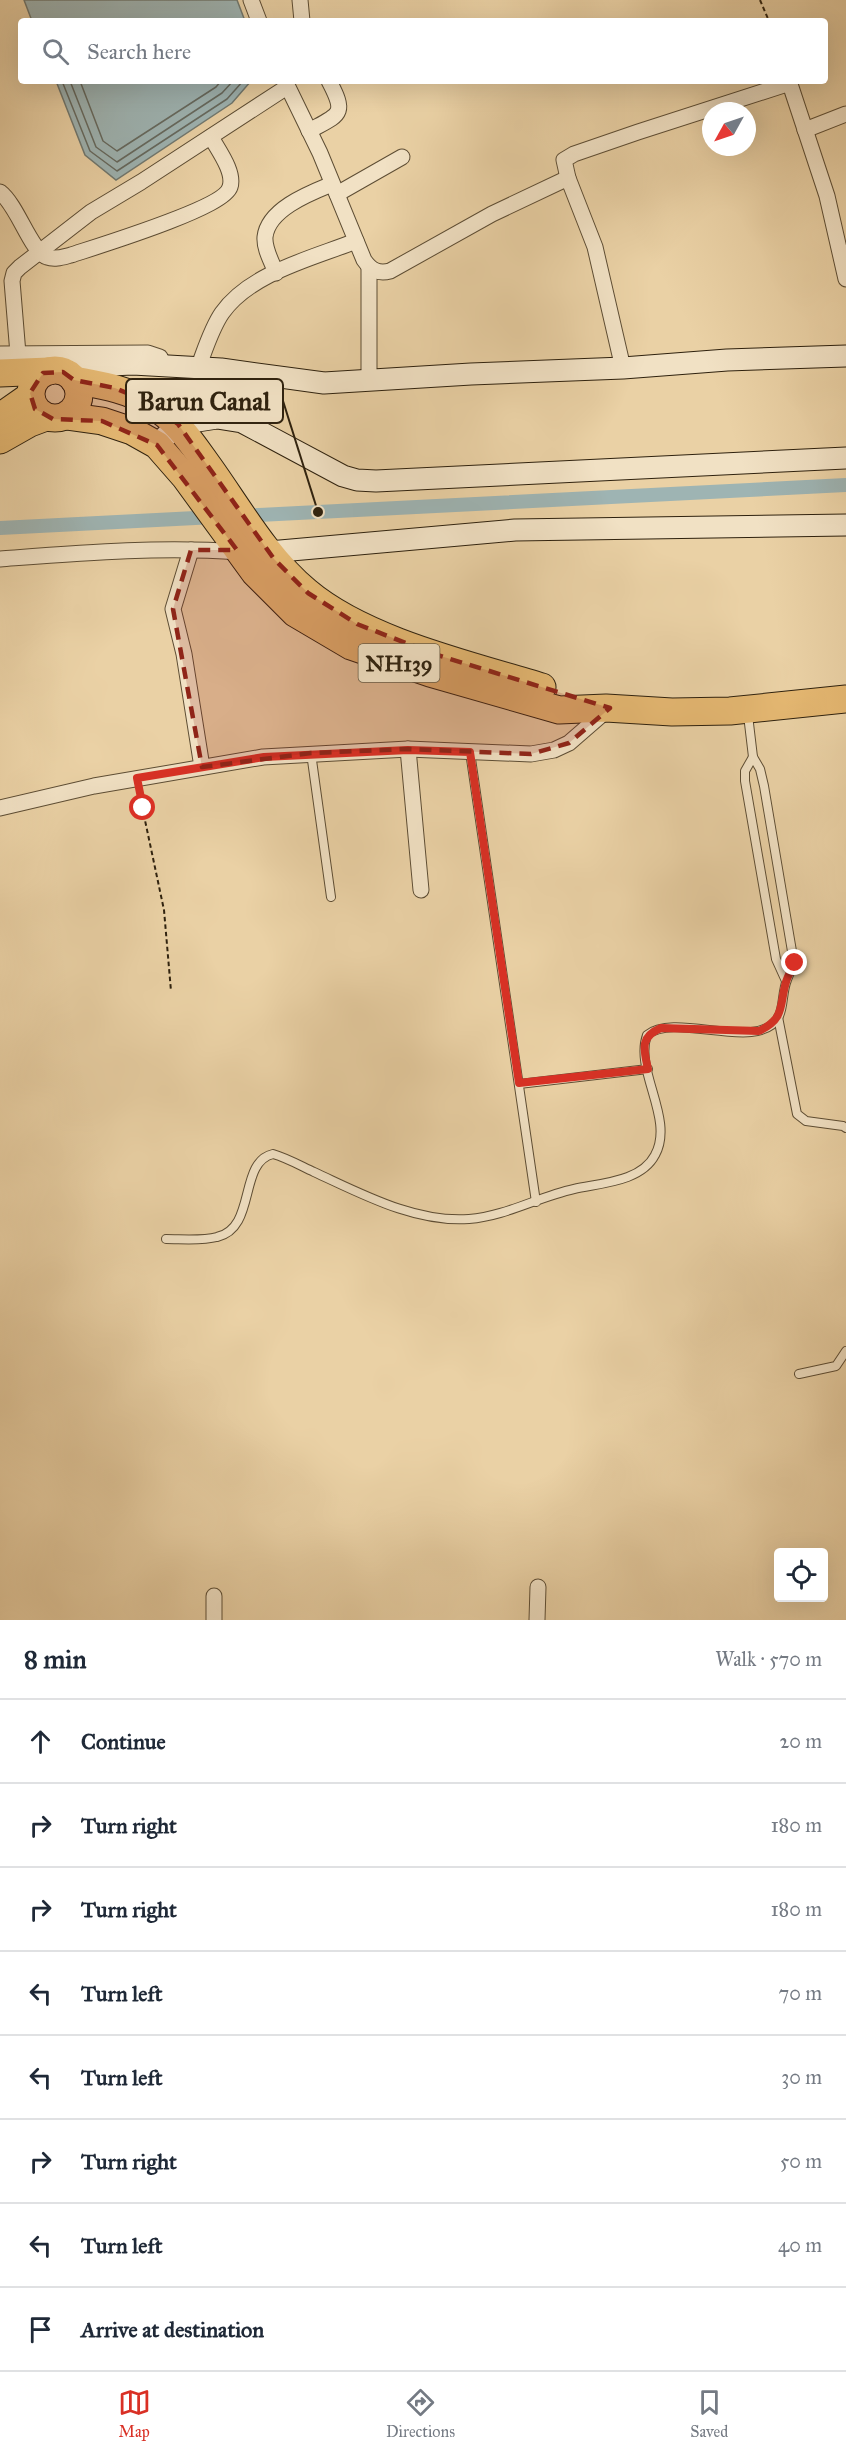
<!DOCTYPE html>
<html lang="en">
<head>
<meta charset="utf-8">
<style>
	:root { --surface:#fff; --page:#f6f6f7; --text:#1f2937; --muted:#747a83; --line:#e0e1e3; --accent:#d93025 }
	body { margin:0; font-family:"IM FELL Great Primer",serif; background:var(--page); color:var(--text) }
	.controls { position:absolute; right:18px; bottom:18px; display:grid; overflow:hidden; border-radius:6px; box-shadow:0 6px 24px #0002 }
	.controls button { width:54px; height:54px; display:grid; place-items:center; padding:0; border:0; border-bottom:2px solid var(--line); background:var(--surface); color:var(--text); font:30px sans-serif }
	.compass { position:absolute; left:702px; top:102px; width:54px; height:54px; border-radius:50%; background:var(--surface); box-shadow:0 6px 24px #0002; rotate:230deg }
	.stop { position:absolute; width:18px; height:18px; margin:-14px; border:4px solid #d93025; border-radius:50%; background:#fff }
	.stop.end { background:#d93025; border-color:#fff; box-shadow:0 2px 6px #0008 }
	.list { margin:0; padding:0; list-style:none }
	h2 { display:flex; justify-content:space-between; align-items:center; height:78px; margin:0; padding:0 24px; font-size:26px }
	h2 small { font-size:20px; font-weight:400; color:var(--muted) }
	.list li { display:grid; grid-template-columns:39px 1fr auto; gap:18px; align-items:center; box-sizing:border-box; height:84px; padding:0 24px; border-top:2px solid var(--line) }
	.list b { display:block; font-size:22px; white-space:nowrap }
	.list em { font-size:20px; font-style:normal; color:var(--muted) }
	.icon { flex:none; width:33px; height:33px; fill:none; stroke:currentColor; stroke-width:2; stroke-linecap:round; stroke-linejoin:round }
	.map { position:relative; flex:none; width:846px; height:1620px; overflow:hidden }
	.search { position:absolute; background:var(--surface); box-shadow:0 6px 24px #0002; left:18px; right:18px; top:18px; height:66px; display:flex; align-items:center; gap:15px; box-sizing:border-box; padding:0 21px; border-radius:6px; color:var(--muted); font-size:22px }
	.sheet { height:750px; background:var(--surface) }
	nav { display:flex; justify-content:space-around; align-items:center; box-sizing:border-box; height:84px; border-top:2px solid var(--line); background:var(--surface); font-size:16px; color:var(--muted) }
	nav a { display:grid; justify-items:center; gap:3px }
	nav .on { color:var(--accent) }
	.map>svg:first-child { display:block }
	.water { fill:#9eb4b3; stroke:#717971; stroke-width:1.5 }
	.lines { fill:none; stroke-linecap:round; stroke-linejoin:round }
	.shore { stroke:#666a60; stroke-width:1.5 }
	.canal { stroke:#9eb4b3; stroke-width:14 }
	.lane-casing { stroke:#5d4d34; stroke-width:10 }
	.street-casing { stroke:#5d4d34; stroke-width:17 }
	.secondary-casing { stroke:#2e210e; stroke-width:23 }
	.highway-casing { stroke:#2e210e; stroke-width:29 }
	.path { stroke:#2e210e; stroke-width:2; stroke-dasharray:4.5 3; stroke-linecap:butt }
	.lane { stroke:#f1e1c4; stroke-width:8 }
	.street { stroke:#f1e1c4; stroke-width:15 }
	.secondary { stroke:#f1e1c4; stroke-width:21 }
	.highway { stroke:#e5b872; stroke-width:27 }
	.route { stroke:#d93025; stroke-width:8 }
	.marked { fill:#8f2418; fill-opacity:0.2; stroke:#8f2418; stroke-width:4.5; stroke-dasharray:12 8; stroke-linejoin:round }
	.labels { text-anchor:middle; stroke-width:5; stroke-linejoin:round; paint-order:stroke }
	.shield { fill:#f1e1c4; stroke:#685b45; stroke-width:1.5 }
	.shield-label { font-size:22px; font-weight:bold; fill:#2e210e }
	.leader { fill:none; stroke:#2e210e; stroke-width:2 }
	.callout-dot { fill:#2e210e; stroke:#f1e1c4; stroke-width:2 }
	.callout { fill:#f1e1c4; stroke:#2e210e; stroke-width:2 }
	.callout-label { font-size:26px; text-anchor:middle; font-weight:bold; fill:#2e210e }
</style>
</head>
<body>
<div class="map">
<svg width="846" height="1620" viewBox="0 0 846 1620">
	<rect width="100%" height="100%" fill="#ead1a5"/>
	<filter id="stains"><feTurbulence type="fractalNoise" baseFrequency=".00333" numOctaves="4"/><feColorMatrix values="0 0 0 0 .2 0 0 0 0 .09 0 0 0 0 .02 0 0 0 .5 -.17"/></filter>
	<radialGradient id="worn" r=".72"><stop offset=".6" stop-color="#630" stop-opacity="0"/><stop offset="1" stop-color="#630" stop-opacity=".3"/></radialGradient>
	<!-- water -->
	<g class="water">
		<path d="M24 0H237L245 21H32Z"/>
		<path d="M56 81H251L232 103 116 180 85 155Z"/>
	</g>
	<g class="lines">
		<!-- shore -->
		<g class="shore">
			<path d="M62 81 90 151 117 171 227 99 243 81"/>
			<path d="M70 81 96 147 117 162 222 93 233 81"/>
			<path d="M80 81 103 141 117 151 216 87 221 81"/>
		</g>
		<!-- canal -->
		<g class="canal">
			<path d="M240 516 846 485"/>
			<path d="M0 528 215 517"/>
		</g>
		<defs>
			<g id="lane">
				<path d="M470 752 536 1202"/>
				<path d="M311 753 331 897"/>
				<path d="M753 757 745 771V781L776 959 786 981"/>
				<path d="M778 1017 797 1114 806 1121 843 1126 846 1128"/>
				<path d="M519 1084 648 1069"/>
				<path d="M166 1239C182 1239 202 1241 217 1237 257 1228 238 1162 273 1154 287 1158 301 1166 314 1172 362 1194 415 1223 469 1219 506 1216 538 1197 574 1189 600 1183 641 1182 655 1155 675 1119 634 1071 647 1035 676 1011 760 1054 779 1016 784 1005 782 992 787 980 789 974 792 969 794 963L764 786 760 769 753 757 748 715"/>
				<path d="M799 1374 836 1366 846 1351"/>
			</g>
			<g id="street">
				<path d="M251 0 259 21"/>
				<path d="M300 0 302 21"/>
				<path d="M285 81 320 153 364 260C371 270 378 274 390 271L492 214 568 178"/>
				<path d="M789 81 827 196 846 279"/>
				<path d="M805 130 846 114"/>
				<path d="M309 131C340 114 347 115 329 81"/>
				<path d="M0 192C18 206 31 252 47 257 55 260 63 257 71 255 95 247 224 208 230 187 235 172 218 150 211 137"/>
				<path d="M337 194 402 157"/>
				<path d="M369 267V380"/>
				<path d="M276 273C272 262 264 249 265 237 268 209 310 193 332 184"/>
				<path d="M0 354 148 353 160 357 165 367"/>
				<path d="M18 354 12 281 14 273 20 267 91 212 141 182 287 87"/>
				<path d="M198 368C205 350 211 329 222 313 250 273 313 258 356 241"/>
				<path d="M623 368 595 247 568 178 564 160 574 154 638 132 790 83"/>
				<path d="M191 550 173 609 184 654 202 767"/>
				<path d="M0 559C79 553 160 546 239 552"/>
				<path d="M408 749 421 890"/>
				<path d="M0 808 94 786 263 757 408 749 531 754 554 750 569 743 607 710"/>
				<path d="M214 1596V1620"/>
				<path d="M537 1620 538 1587"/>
			</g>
			<g id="secondary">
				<path d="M69 375 86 366 133 364 221 369 324 383 471 374 623 368 727 360 846 356"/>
				<path d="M157 445 178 424 217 418 242 422 343 476 357 480 376 481 846 458"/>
				<path d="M269 552 515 530 846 525"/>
			</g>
			<g id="highway">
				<circle cx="55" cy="394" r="24"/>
				<path d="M0 373 49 371"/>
				<path d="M74 380C100 385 128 389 151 404 178 421 191 442 209 467 239 509 267 559 307 592 365 641 470 665 542 687"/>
				<path d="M66 416 102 421 132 431 157 445 185 477 255 573 295 613 351 646 430 673 559 710 606 708 672 712 730 711 846 699"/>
				<path d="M0 417 30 396"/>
				<path d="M0 440 30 423 46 417"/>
			</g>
		</defs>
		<!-- lane casing -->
		<use href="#lane" class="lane-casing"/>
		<!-- street casing -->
		<use href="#street" class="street-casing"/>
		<!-- secondary casing -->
		<use href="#secondary" class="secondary-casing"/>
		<!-- highway casing -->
		<use href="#highway" class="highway-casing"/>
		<!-- path -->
		<g class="path">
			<path d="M760 0 769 21"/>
			<path d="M139 792 164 910 171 991"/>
		</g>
		<!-- lane -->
		<use href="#lane" class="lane"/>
		<!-- street -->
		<use href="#street" class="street"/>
		<!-- secondary -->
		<use href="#secondary" class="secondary"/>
		<!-- highway -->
		<use href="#highway" class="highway"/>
	</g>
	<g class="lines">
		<!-- route -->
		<path class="route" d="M143 808 137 778 264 757 408 750 470 752 519 1083 648 1069C644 1050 639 1037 661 1028L759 1031C786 1018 779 1005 786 982 788 975 792 969 795 963"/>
	</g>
	<!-- marked area -->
	<path class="marked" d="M63 372 74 380 115 388 150 403 178 424 274 559 308 593 357 624 434 654 610 708 569 743 531 754 408 749 311 753 202 767 173 609 191 550H237L157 445 102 421 53 419 35 409 30 393 43 373Z"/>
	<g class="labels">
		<!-- shield labels -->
		<rect class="shield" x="358.5" y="644" width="81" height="38" rx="4.5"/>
		<g class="shield-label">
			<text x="399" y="671">NH139</text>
		</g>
	</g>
	<!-- callouts -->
	<path class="leader" d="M318 512L283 401"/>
	<circle class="callout-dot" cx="318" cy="512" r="6"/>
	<rect class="callout" x="126" y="379" width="157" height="44" rx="6"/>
	<g class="callout-label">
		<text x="204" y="410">Barun Canal</text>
	</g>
	<rect width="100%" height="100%" filter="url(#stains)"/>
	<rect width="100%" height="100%" fill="url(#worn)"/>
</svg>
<div class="controls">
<button><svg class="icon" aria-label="locate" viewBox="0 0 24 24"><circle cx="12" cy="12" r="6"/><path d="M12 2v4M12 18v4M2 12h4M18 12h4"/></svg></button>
</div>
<svg class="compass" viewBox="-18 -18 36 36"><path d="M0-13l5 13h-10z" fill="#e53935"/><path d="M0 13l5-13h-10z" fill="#747a83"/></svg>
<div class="stop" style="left:143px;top:808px"></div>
<div class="stop end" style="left:795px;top:963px"></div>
<div class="search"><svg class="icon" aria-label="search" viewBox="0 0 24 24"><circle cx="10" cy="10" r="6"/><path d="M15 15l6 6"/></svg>Search here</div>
</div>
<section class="sheet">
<h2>8 min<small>Walk · 570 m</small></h2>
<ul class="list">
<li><svg class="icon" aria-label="ahead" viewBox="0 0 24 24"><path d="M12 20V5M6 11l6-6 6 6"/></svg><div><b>Continue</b></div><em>20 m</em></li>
<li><svg class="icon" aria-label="right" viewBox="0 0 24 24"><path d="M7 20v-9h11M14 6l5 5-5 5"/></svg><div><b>Turn right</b></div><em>180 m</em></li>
<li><svg class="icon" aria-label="right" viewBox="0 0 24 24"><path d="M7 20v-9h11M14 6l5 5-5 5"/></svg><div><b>Turn right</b></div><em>180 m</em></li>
<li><svg class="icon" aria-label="left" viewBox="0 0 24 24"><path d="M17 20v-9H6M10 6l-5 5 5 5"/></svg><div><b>Turn left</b></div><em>70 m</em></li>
<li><svg class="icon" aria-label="left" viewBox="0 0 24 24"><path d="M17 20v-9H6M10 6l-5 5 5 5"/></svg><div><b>Turn left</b></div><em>30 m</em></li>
<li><svg class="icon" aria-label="right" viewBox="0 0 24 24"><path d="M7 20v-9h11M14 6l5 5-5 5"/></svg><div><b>Turn right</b></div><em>50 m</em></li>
<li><svg class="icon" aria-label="left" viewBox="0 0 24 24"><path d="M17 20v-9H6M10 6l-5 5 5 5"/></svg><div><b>Turn left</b></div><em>40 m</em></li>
<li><svg class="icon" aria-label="arrive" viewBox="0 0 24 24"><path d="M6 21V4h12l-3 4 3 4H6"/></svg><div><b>Arrive at destination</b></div></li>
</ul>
</section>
<nav>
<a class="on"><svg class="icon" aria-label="map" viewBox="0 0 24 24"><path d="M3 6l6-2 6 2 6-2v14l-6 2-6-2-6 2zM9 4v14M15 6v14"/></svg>Map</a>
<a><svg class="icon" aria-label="directions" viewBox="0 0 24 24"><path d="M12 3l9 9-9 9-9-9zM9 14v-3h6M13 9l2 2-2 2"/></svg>Directions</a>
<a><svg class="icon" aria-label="saved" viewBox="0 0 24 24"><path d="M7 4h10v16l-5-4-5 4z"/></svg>Saved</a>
</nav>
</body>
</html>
